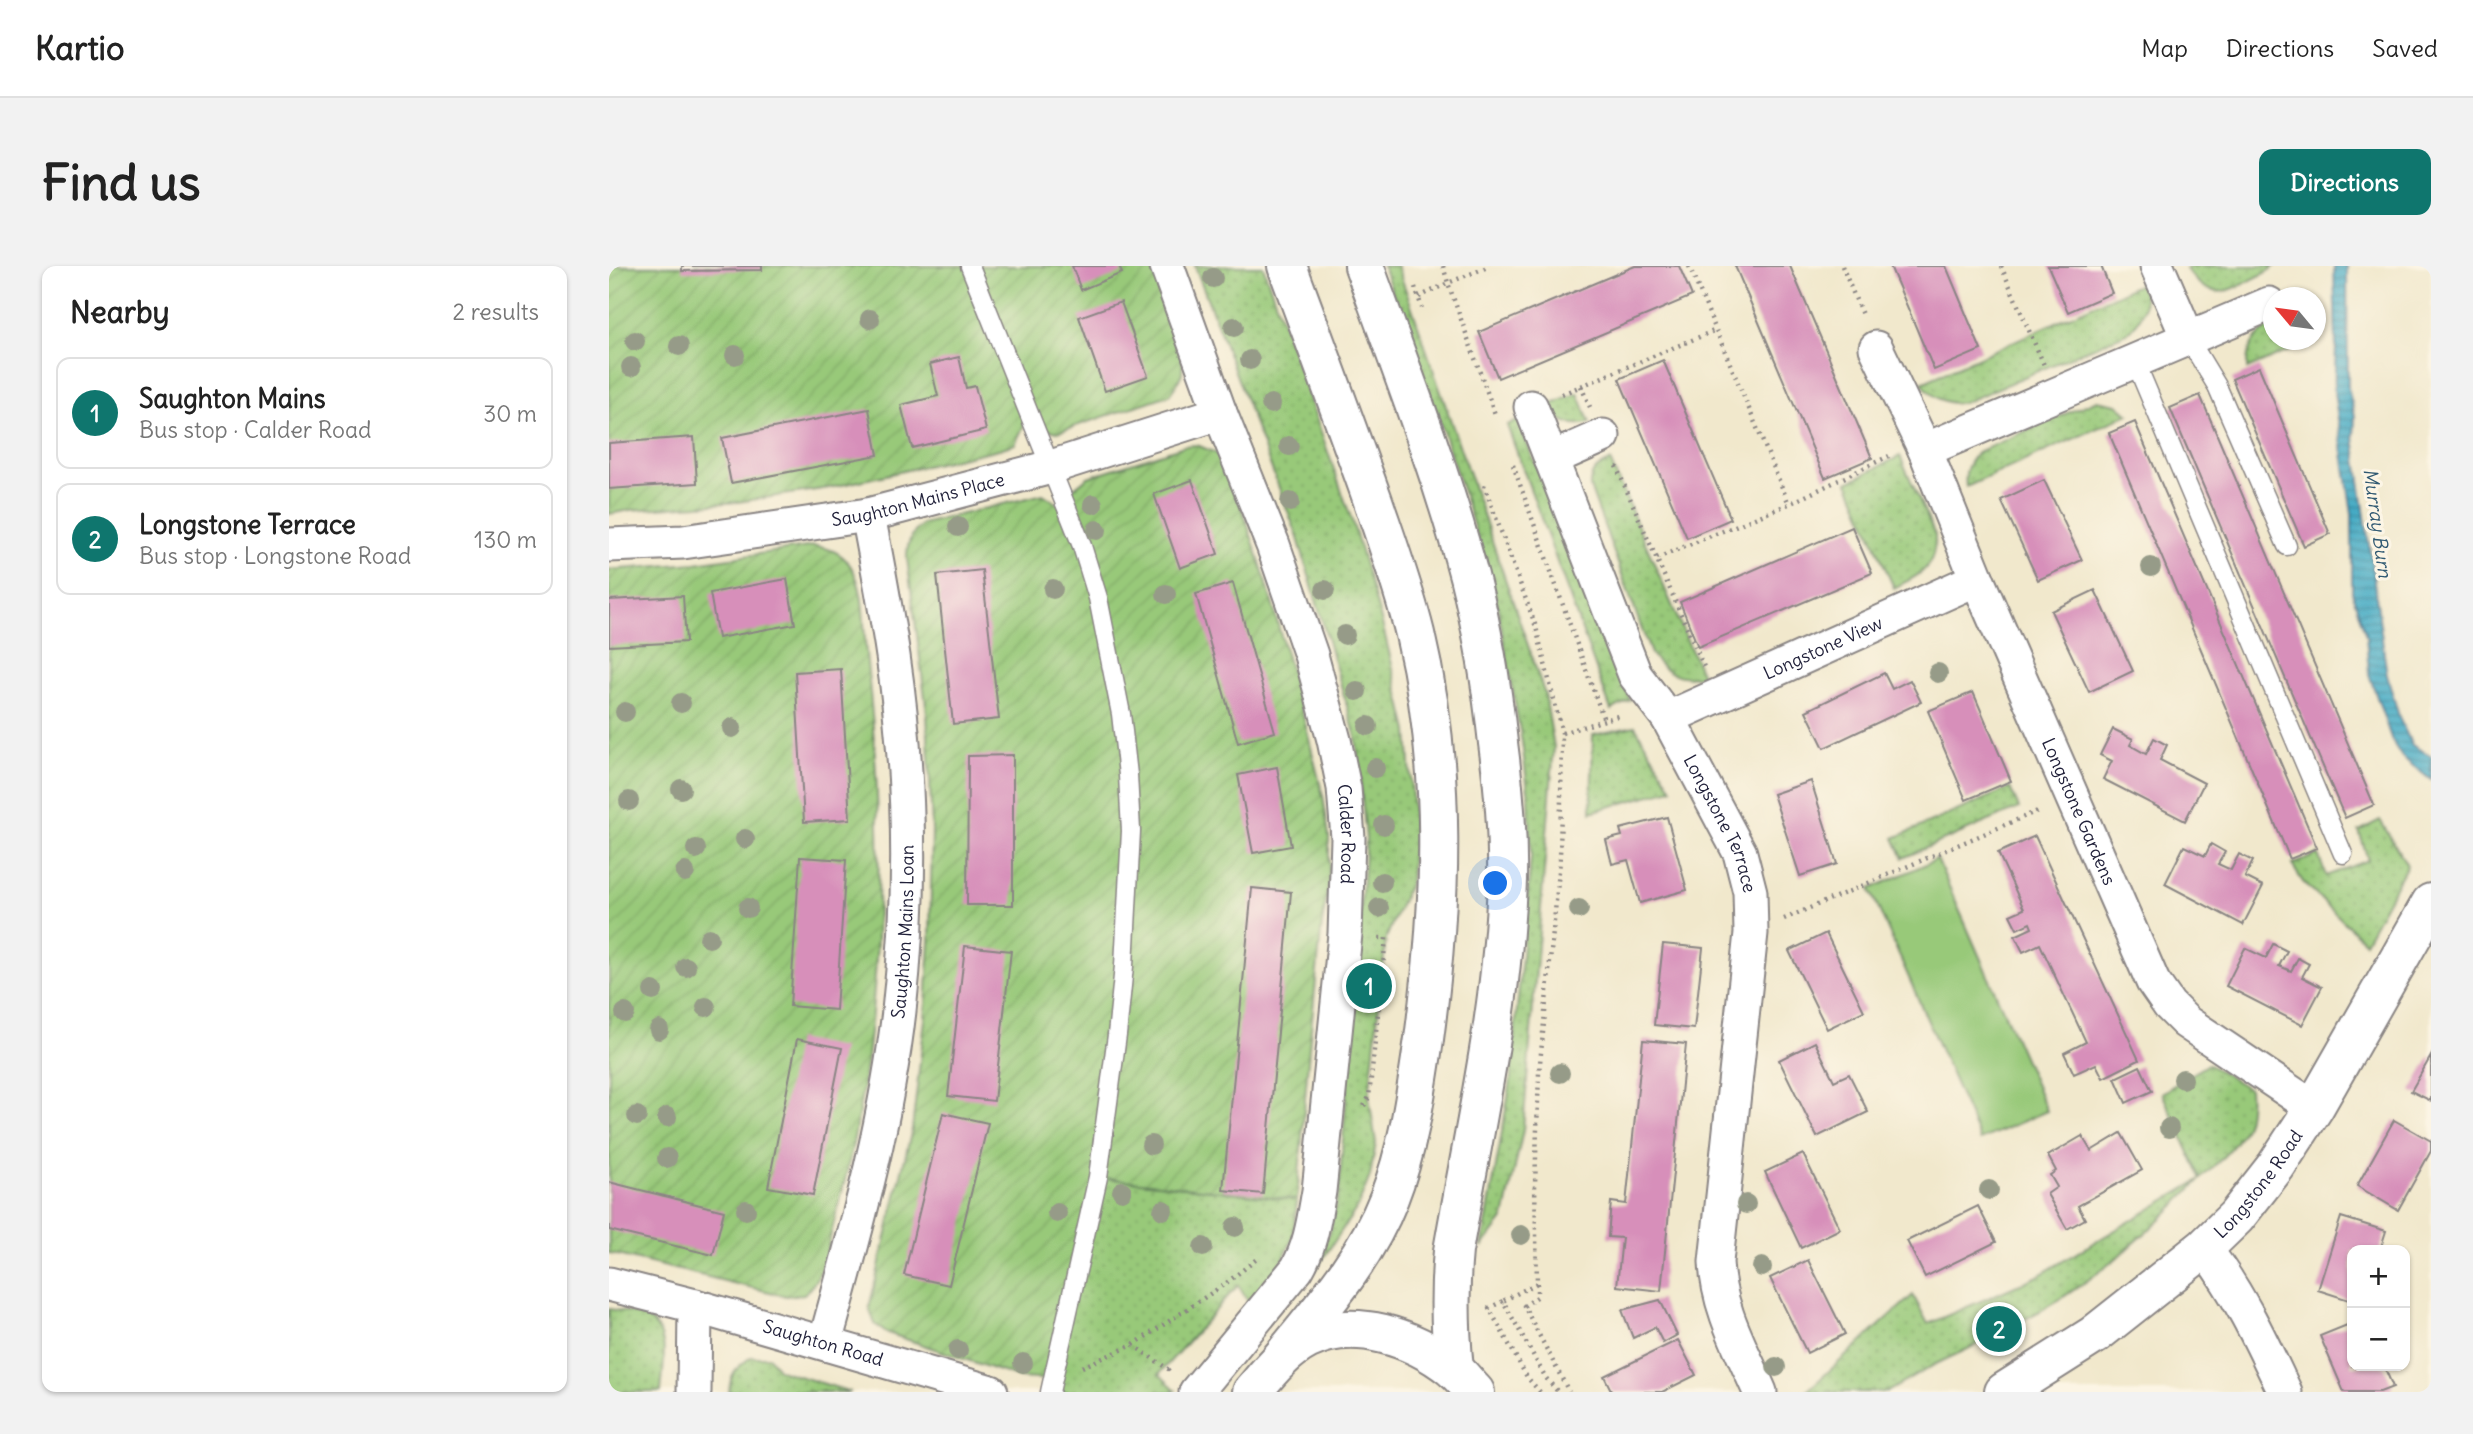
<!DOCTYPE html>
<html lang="en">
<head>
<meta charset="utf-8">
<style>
	:root { --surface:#fff; --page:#f2f2f2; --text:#222; --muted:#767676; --line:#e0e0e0; --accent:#0f766e }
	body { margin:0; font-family:Delius,sans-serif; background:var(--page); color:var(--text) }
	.controls { position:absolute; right:21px; bottom:21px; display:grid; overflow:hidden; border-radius:14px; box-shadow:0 2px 5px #0004 }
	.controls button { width:63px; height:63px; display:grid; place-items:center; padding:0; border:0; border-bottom:2px solid var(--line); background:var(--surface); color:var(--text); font:35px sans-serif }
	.compass { position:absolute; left:1654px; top:21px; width:63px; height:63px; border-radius:50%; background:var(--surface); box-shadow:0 2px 5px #0004; rotate:299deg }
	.you { position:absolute; left:887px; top:618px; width:24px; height:24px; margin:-18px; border:5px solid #fff; border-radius:50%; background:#1a73e8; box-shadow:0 0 0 10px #1a73e833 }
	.badge { display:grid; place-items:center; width:46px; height:46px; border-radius:50%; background:var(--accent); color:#fff; font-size:23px; font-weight:700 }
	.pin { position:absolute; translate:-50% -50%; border:4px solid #fff; box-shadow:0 2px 7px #0006 }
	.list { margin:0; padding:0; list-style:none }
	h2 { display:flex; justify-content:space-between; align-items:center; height:91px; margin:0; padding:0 28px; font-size:30px }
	h2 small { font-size:23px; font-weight:400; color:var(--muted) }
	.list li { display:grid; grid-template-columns:46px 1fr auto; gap:21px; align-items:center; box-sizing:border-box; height:112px; margin:0 14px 14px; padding:0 14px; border:2px solid var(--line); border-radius:14px }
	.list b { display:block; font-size:26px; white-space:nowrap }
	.list p { margin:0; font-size:23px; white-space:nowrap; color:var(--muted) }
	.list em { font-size:23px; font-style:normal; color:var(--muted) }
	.map { position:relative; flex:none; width:1822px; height:1126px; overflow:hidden; border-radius:14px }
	header { display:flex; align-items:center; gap:42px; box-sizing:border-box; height:98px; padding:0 35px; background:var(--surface); border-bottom:2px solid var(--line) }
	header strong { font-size:33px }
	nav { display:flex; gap:38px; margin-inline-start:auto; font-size:24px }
	.intro { display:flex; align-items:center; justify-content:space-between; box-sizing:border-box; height:168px; padding:0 42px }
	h1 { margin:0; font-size:49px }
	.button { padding:18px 32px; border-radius:14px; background:var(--accent); color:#fff; font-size:24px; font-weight:700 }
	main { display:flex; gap:42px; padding:0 42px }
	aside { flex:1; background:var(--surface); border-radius:14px; box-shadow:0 2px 5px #0004 }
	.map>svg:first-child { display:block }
	.grass { fill:url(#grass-dots); stroke:#5d765a; stroke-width:2 }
	.park { fill:#98c979; stroke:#5d765a; stroke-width:2 }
	.garden { fill:url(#garden-furrows); stroke:#5d765a; stroke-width:2 }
	.water { fill:url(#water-rules); stroke:#346680; stroke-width:2 }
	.building { fill:#d78fba }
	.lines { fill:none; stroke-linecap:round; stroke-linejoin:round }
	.lane-casing { stroke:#8a8584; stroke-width:21 }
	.street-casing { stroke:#8a8584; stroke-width:37 }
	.secondary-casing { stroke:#8a8584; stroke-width:42 }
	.primary-casing { stroke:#8a8584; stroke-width:42 }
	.path { stroke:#8a8584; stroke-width:4.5; stroke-dasharray:2 5; stroke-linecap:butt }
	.lane { stroke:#fff; stroke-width:18 }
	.street { stroke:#fff; stroke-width:33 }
	.secondary { stroke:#fff; stroke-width:38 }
	.primary { stroke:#fff; stroke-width:38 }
	.tree { fill:#969b88 }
	.labels { text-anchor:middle; stroke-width:6; stroke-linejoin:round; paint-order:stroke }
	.street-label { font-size:18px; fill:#22223b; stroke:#fcf5e5 }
	.water-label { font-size:19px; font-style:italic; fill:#305972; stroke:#fcf5e5 }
</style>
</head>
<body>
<header>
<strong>Kartio</strong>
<nav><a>Map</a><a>Directions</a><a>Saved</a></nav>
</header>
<div class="intro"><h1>Find us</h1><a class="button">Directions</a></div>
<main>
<aside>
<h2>Nearby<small>2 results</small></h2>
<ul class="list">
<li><span class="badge">1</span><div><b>Saughton Mains</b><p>Bus stop · Calder Road</p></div><em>30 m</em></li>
<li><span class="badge">2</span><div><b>Longstone Terrace</b><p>Bus stop · Longstone Road</p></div><em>130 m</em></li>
</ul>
</aside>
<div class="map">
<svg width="1822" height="1126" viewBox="0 0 1822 1126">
	<defs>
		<pattern id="grass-dots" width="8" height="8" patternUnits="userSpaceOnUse" patternTransform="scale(1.75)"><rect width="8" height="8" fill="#98c979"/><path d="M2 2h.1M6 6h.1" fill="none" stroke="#83ac6a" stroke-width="1.8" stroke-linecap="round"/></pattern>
		<pattern id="garden-furrows" width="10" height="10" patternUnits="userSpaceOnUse" patternTransform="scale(1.75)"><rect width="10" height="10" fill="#98c979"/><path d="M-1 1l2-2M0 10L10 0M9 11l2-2" fill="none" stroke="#83ac6a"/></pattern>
		<pattern id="water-rules" width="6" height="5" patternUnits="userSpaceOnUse" patternTransform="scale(1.75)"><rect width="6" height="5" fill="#45abc5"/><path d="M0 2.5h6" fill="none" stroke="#398ba1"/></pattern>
	</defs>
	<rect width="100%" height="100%" fill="#fcf5e5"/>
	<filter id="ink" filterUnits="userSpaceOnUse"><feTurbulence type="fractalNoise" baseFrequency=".0143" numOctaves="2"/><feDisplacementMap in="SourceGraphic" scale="14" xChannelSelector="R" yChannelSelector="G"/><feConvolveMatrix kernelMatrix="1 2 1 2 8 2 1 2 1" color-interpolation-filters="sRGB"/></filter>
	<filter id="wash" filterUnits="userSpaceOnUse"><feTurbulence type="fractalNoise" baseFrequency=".00686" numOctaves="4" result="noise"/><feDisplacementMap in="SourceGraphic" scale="28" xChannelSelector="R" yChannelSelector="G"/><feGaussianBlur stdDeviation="1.57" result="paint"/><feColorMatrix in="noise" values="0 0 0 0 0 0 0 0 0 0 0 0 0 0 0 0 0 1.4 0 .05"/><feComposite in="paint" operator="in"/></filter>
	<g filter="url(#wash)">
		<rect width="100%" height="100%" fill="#f1e8cc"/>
		<!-- grass -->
		<g class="grass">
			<path d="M586 0H654L743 255 773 357 799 465 805 565 801 616 777 672 760 831 767 877 761 910 749 940 699 1015 720 967 730 926 757 573 747 471 689 272Z"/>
			<path d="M774 0H788L802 39 936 429 945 481 914 864 895 952 873 981 901 820 922 591 920 532 913 476 886 326 834 165Z"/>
			<path d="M1582 0H1666C1659 6 1650 10 1642 14 1613 30 1598 32 1577 3Z"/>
			<path d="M1531 18C1540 38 1534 53 1518 67L1354 137C1335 138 1324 132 1313 117Z"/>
			<path d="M1664 60V74H1683L1687 82 1638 103C1637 82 1645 69 1664 60Z"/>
			<path d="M969 127 981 157C963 161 949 157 939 140Z"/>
			<path d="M1488 134 1508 138 1520 148 1357 221C1355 205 1359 195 1371 185Z"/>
			<path d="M909 155 1021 434 1002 444 898 159Z"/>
			<path d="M1291 190 1326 269C1327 303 1312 308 1285 322L1239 216Z"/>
			<path d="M1001 195 1093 409C1071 415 1055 406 1042 388L981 221C980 206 989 201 1001 195Z"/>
			<path d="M1026 460 1063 523 982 546 984 469Z"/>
			<path d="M1401 522 1410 542 1294 592 1285 572Z"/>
			<path d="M1771 554 1798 599 1756 676 1694 616 1683 599 1709 588 1717 610 1759 594 1750 565Z"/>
			<path d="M1599 798 1640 823C1641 837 1641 853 1634 865 1623 885 1604 900 1588 917 1534 972 1478 1023 1408 1057L1405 1052 1377 1065 1380 1073 1327 1098 1278 1126H1197L1304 1029 1319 1058 1427 1011 1592 913 1553 827Z"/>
			<path d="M489 911 688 934 684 972 673 996 640 1037 629 1019 550 1108 567 1124 564 1126H451L444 1114Z"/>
			<path d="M0 1043C11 1045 23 1046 33 1050 64 1063 54 1100 52 1126H0Z"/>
			<path d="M142 1091H160L170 1104 242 1126H120C121 1107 127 1102 142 1091Z"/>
		</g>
		<!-- park -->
		<path class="park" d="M1328 593 1438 845 1371 874 1261 623Z"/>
		<!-- garden -->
		<g class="garden">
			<path d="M0 0H542L574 91 573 107 568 118 560 129 449 166 435 163 412 131 415 159 406 178 390 183 220 222 129 236 22 244 0 248Z"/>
			<path d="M588 179 607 187 614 195 631 236 657 315 696 457 714 530 720 570V616L713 657 700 782 688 934 489 911 444 1114 411 1112 276 1066 266 1058 260 1042 303 863 316 754 321 677 323 563 318 447 298 292C298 276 302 268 314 258L434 228 454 241 464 223 479 211 575 180Z"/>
			<path d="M205 280C220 282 232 286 241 299 257 323 254 359 257 387 278 572 276 776 225 956 218 981 216 1010 195 1028L177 1030 0 987V304L86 297Z"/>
		</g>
		<!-- water -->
		<path class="water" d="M1725 0H1738L1739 122 1746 150 1745 171 1778 409 1791 454 1803 479 1822 490V514L1793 491 1783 475 1760 408 1757 370 1743 326V248L1725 126 1727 81Z"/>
		<g id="blocks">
			<!-- building -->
			<g class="building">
				<path d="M73 0H153V4L73 5Z"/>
				<path d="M463 0H510L513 7 472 24Z"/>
				<path d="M1026 0H1070L1083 30 889 112 870 66Z"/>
				<path d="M1126 0H1181L1263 192 1216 212Z"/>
				<path d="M1281 0H1337L1372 84 1325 104Z"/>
				<path d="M1439 0H1492L1503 27 1459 46Z"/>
				<path d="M512 36 539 110 496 125 470 51Z"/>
				<path d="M350 91 357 122 366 120 377 164 303 182 292 139 329 130 321 98Z"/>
				<path d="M1054 94 1122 253 1078 272 1010 113Z"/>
				<path d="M1650 101 1721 268 1695 280 1623 113Z"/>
				<path d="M1591 129 1765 539 1736 552 1561 142Z"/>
				<path d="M260 143 269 189 122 217 113 172Z"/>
				<path d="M1526 156 1708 582 1681 593 1500 167Z"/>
				<path d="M85 171 88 217 0 223V177Z"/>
				<path d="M583 214 609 288 571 302 545 228Z"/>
				<path d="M1435 214 1473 294 1429 314 1392 234Z"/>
				<path d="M1243 261 1263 307 1089 381 1071 336Z"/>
				<path d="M373 304 390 453 344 458 328 309Z"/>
				<path d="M178 313 186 358 109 372 101 327Z"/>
				<path d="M624 317 666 466 629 477 587 328Z"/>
				<path d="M1486 324 1524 405 1480 426 1442 345Z"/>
				<path d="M74 330 77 376 0 380V334Z"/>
				<path d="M232 403 241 553 195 556 186 406Z"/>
				<path d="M1275 407 1283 423 1301 414 1312 436 1215 482 1197 445Z"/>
				<path d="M1364 426 1402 515 1357 534 1319 445Z"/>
				<path d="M1504 463 1524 473 1521 479 1537 488 1545 472 1558 479 1551 494 1595 517 1576 555 1494 513 1503 495 1491 489Z"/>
				<path d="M404 489V639H358L359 490Z"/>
				<path d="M668 501 682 580 644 587 629 509Z"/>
				<path d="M1202 515 1228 598 1191 610 1164 528Z"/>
				<path d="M1058 551 1078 624 1031 637 1019 594 1003 598 997 574 1013 570 1011 563Z"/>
				<path d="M1426 570 1530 794 1494 812 1487 798 1465 808 1455 787 1477 776 1431 678 1414 686 1406 670 1423 662 1421 657 1408 663 1401 649 1415 643 1389 587Z"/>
				<path d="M1602 578 1616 586 1609 598 1622 604 1630 588 1644 595 1636 611 1654 620 1634 659 1556 618 1575 580 1596 590Z"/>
				<path d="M191 591 237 594 227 744 181 740Z"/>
				<path d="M643 622 682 626 654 928 614 924Z"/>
				<path d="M1217 667 1255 745 1218 763 1180 685Z"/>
				<path d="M1054 678 1094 682 1085 763 1045 759Z"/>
				<path d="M1664 678 1678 685 1670 700 1682 705 1689 692 1700 698 1693 711 1713 721 1693 759 1617 720 1636 682 1657 692Z"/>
				<path d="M356 680 402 685 385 835 339 830Z"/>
				<path d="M188 773 233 782 204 929 159 921Z"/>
				<path d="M1034 774 1077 778 1052 1025 1008 1020 1013 972 999 971 1002 936 1017 938Z"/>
				<path d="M1206 776 1225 815 1240 808 1259 846 1208 871 1170 794Z"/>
				<path d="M1822 790V835L1802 825Z"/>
				<path d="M1531 800 1543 825 1517 837 1506 812Z"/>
				<path d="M334 847 379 857 340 1019 295 1009Z"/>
				<path d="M1785 854 1822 875V885L1789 944 1748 920Z"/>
				<path d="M1512 867 1533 904 1469 940 1476 953 1458 963 1438 928 1448 921 1441 909 1447 905 1439 890 1473 870 1482 885Z"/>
				<path d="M1194 888 1231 963 1192 982 1156 906Z"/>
				<path d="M0 916 115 945 104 989 0 964Z"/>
				<path d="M1369 940 1387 976 1316 1011 1298 975Z"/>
				<path d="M1732 951 1777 965 1771 984H1743V1035L1709 1024Z"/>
				<path d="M1199 994 1236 1068 1198 1087 1161 1012Z"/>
				<path d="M1051 1034 1068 1069 1054 1077 1046 1061 1024 1072 1013 1044Z"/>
				<path d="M1743 1057V1100H1775L1784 1121 1771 1126H1735L1711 1070Z"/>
				<path d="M1069 1074 1087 1109 1053 1126H1003L995 1110Z"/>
			</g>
		</g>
	</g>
	<g filter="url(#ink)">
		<use href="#blocks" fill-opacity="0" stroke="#8a8584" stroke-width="2"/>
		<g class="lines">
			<defs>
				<g id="lane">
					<path d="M361 0 473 280 489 332 512 448 519 509 522 565 515 700 508 769 489 911 441 1126"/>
					<path d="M1579 72 1608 120 1678 280"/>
					<path d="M1526 95 1734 588"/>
				</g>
				<g id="street">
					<path id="s1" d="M558 0 611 147 664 279 702 389 725 474 735 522 739 572 736 668 710 925C705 953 702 979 688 1003L587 1126"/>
					<path d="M1548 0 1579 72"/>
					<path id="s2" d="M1267 82 1316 184 1368 313 1544 716 1560 739 1577 756 1705 842"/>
					<path id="s3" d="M922 141 1026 409 1059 452 1131 587 1141 626 1142 667 1107 996C1109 1043 1133 1084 1151 1126"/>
					<path d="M1316 184 1660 38"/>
					<path d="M942 193 994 170"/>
					<path id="s4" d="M0 279 74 276 259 249 442 201 611 147"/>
					<path id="s5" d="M1059 452 1368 313"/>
					<path d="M1595 982C1630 1027 1652 1075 1676 1126"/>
					<path id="s6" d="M0 1018 86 1040 382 1126"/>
					<path id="s7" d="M216 1077C246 967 277 859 290 745 303 629 301 506 284 390 277 343 268 296 259 249"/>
					<path d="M85 1126 86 1040"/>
				</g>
				<g id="secondary">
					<path id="s8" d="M1395 1126 1485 1069 1595 982 1627 951 1667 900 1705 842 1822 637"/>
				</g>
				<g id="primary">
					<path d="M755 0C792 103 832 205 860 310 874 365 883 421 889 477 895 522 899 568 898 614 894 739 865 863 844 985 840 1026 841 1064 845 1104"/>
					<path d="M670 1095C711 1044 756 994 780 932 800 881 807 826 815 773 833 638 838 502 806 368 795 323 779 279 764 235 736 156 707 78 678 0"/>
					<path d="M643 1126C659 1107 675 1086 698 1074 745 1050 805 1072 843 1102 852 1109 858 1118 866 1126"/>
				</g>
			</defs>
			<!-- lane casing -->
			<use href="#lane" class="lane-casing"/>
			<!-- street casing -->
			<use href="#street" class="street-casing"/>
			<!-- secondary casing -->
			<use href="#secondary" class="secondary-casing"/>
			<!-- primary casing -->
			<use href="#primary" class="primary-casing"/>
			<!-- path -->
			<g class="path">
				<path d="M834 0 839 17 881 0"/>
				<path d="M1080 0 1180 238"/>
				<path d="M1233 0 1254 51"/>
				<path d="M1392 0 1435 99"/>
				<path d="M806 21 813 42"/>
				<path d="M810 31 839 17 887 151"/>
				<path d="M972 120 981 141"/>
				<path d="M953 128 1107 64"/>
				<path d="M904 199 995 454"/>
				<path d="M1007 200 1095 401"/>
				<path d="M875 219 927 361 953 467 951 595 930 807 926 919 928 1017 894 1035"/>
				<path d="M1048 292 1180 238 1280 190"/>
				<path d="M953 467 1012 449"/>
				<path d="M1175 653 1431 544"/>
				<path d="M755 840 760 831 777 672H770"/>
				<path d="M928 1017V1031L915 1040 960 1126"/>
				<path d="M524 1079 559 1103 561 1101"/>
				<path d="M473 1101 524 1079 616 1018 649 992"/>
				<path d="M931 1126 918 1111 880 1042 894 1035 937 1112 949 1126"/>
			</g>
			<!-- lane -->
			<use href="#lane" class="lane"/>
			<!-- street -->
			<use href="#street" class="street"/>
			<!-- secondary -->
			<use href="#secondary" class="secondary"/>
			<!-- primary -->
			<use href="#primary" class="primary"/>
		</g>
		<!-- trees -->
		<g class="tree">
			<circle cx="604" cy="12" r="10"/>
			<circle cx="261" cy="53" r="10"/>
			<circle cx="625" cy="61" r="10"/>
			<circle cx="26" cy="75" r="10"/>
			<circle cx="70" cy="80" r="10"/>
			<circle cx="126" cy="89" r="10"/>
			<circle cx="641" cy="94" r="10"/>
			<circle cx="22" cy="101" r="10"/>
			<circle cx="662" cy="138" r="10"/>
			<circle cx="680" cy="180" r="10"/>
			<circle cx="681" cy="236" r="10"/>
			<circle cx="484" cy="238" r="10"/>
			<circle cx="349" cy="261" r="10"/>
			<circle cx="488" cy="264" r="10"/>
			<circle cx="1542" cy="301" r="10"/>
			<circle cx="444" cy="323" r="10"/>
			<circle cx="716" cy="324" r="10"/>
			<circle cx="557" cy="328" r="10"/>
			<circle cx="736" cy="369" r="10"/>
			<circle cx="1329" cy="407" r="10"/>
			<circle cx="748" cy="425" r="10"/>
			<circle cx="72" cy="437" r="10"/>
			<circle cx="16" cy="446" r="10"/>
			<circle cx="759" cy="460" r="10"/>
			<circle cx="123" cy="462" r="10"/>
			<circle cx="766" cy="502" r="10"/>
			<circle cx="72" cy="523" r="10"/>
			<circle cx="20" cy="535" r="10"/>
			<circle cx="775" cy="559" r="10"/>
			<circle cx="136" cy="573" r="10"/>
			<circle cx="87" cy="583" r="10"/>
			<circle cx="76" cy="606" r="10"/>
			<circle cx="773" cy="616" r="10"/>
			<circle cx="139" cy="642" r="10"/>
			<circle cx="770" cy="642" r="10"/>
			<circle cx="970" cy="643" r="10"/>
			<circle cx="100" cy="672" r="10"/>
			<circle cx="77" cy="701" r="10"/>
			<circle cx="44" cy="725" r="10"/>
			<circle cx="97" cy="741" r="10"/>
			<circle cx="16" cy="747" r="10"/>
			<circle cx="50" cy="764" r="10"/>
			<circle cx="951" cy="807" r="10"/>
			<circle cx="1574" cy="813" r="10"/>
			<circle cx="28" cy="850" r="10"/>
			<circle cx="58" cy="851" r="10"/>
			<circle cx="1560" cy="862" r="10"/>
			<circle cx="542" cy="879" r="10"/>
			<circle cx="58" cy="892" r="10"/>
			<circle cx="1380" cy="924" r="10"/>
			<circle cx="513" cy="925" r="10"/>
			<circle cx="1137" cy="938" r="10"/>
			<circle cx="137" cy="944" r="10"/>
			<circle cx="554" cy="944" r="10"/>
			<circle cx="448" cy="947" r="10"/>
			<circle cx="626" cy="961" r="10"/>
			<circle cx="912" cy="969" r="10"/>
			<circle cx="594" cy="981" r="10"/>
			<circle cx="1153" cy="1001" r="10"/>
			<circle cx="349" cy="1084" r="10"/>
			<circle cx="414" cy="1097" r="10"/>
			<circle cx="1167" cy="1101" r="10"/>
		</g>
	</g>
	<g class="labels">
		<!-- street labels -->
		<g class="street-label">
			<text dy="6" stroke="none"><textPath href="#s4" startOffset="313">Saughton Mains Place</textPath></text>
			<text dy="6" stroke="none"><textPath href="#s5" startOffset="170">Longstone View</textPath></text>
			<text dy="6" stroke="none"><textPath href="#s2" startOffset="506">Longstone Gardens</textPath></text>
			<text dy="6" stroke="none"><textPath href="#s3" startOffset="460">Longstone Terrace</textPath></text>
			<text dy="6" stroke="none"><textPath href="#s1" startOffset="598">Calder Road</textPath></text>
			<text dy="6" stroke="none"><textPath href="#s7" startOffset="420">Saughton Mains Loan</textPath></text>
			<text dy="6" stroke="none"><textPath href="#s8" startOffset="331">Longstone Road</textPath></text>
			<text dy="6" stroke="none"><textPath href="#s6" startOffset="222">Saughton Road</textPath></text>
		</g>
		<!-- water labels -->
		<g class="water-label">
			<text transform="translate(1769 257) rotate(82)" y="7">Murray Burn</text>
		</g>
	</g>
</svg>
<div class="controls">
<button>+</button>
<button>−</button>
</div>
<svg class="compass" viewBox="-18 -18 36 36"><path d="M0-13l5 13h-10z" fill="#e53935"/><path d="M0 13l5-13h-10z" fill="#767676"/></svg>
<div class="you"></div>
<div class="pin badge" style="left:760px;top:720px">1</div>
<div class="pin badge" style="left:1390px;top:1063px">2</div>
</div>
</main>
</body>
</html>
